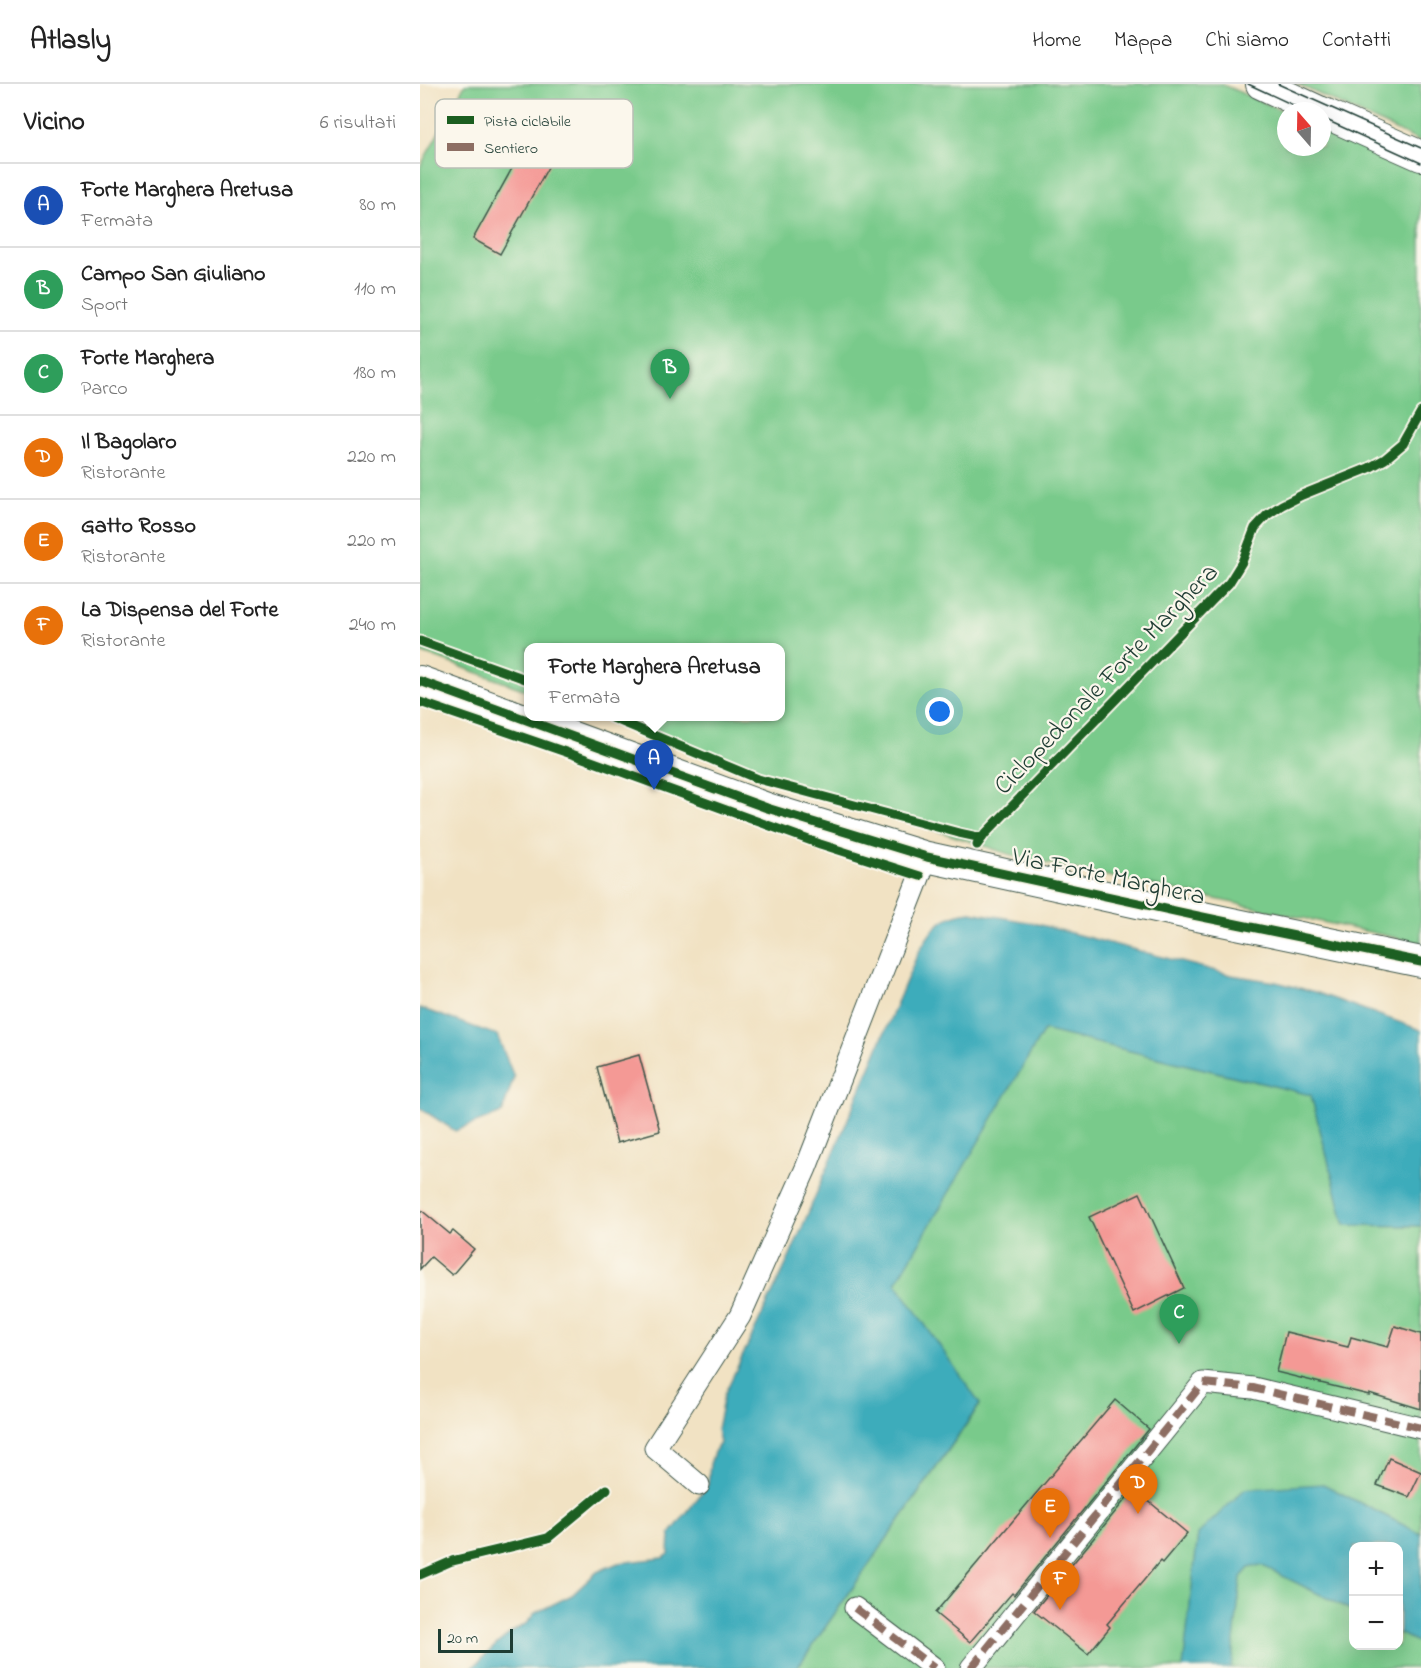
<!DOCTYPE html>
<html lang="it">
<head>
<meta charset="utf-8">
<style>
	:root { --surface:#fff; --page:#f6f6f6; --text:#222; --muted:#767676; --line:#e0e0e0; --accent:#0f766e }
	body { margin:0; font-family:"Indie Flower",sans-serif; background:var(--page); color:var(--text) }
	.controls { position:absolute; right:18px; bottom:18px; display:grid; overflow:hidden; border-radius:12px; box-shadow:0 6px 24px #0002 }
	.controls button { width:54px; height:54px; display:grid; place-items:center; padding:0; border:0; border-bottom:2px solid var(--line); background:var(--surface); color:var(--text); font:30px sans-serif }
	.compass { position:absolute; left:857px; top:18px; width:54px; height:54px; border-radius:50%; background:var(--surface); box-shadow:0 6px 24px #0002; rotate:340deg }
	.scale { position:absolute; left:18px; bottom:15px; width:75px; box-sizing:border-box; padding-left:6px; border:3px solid #1f3d34; border-top:0; font-size:16px; line-height:21px; white-space:nowrap; color:#1f3d34; -webkit-text-stroke:4px #fbf7ec; paint-order:stroke }
	.you { position:absolute; left:520px; top:628px; width:21px; height:21px; margin:-15px; border:4px solid #fff; border-radius:50%; background:#1a73e8; box-shadow:0 0 0 9px #1a73e833 }
	.badge { display:grid; place-items:center; width:39px; height:39px; border-radius:50%; background:var(--accent); color:#fff; font-size:20px; font-weight:700 }
	.pin { position:absolute; translate:-50% -50px; filter:drop-shadow(0 2px 3px #0008) }
	.pin::after { content:''; position:absolute; top:32px; width:21px; height:18px; background:inherit; clip-path:polygon(0 0,100% 0,50% 100%) }
	.popup { position:absolute; left:104px; top:559px; width:261px; height:78px; box-sizing:border-box; display:grid; place-content:center; border-radius:12px; background:var(--surface); filter:drop-shadow(0 2px 4px #0005); font-size:20px; white-space:nowrap; color:var(--muted) }
	.popup b { font-size:22px; color:var(--text) }
	.popup::after { content:''; position:absolute; left:50%; top:100%; margin-left:-12px; border:12px solid transparent; border-top-color:var(--surface) }
	.list { margin:0; padding:0; list-style:none }
	h2 { display:flex; justify-content:space-between; align-items:center; height:78px; margin:0; padding:0 24px; font-size:26px }
	h2 small { font-size:20px; font-weight:400; color:var(--muted) }
	.list li { display:grid; grid-template-columns:39px 1fr auto; gap:18px; align-items:center; box-sizing:border-box; height:84px; padding:0 24px; border-top:2px solid var(--line) }
	.list b { display:block; font-size:22px; white-space:nowrap }
	.list p { margin:0; font-size:20px; white-space:nowrap; color:var(--muted) }
	.list em { font-size:20px; font-style:normal; color:var(--muted) }
	.map { position:relative; flex:none; width:1001px; height:1584px; overflow:hidden }
	header { display:flex; align-items:center; gap:36px; box-sizing:border-box; height:84px; padding:0 30px; background:var(--surface); border-bottom:2px solid var(--line) }
	header strong { font-size:28px }
	nav { display:flex; gap:33px; margin-inline-start:auto; font-size:21px }
	main { display:flex }
	aside { flex:1; background:var(--surface) }
	.map>svg:first-child { display:block }
	.green { fill:#79ca8b; stroke:#4c8460; stroke-width:1.5 }
	.water { fill:#3dacbb; stroke:#2e7478; stroke-width:1.5 }
	.building { fill:#f49995 }
	.lines { fill:none; stroke-linecap:round; stroke-linejoin:round }
	.street-casing { stroke:#3e5649; stroke-width:23 }
	.secondary-casing { stroke:#3e5649; stroke-width:32 }
	.street { stroke:#fff; stroke-width:21 }
	.secondary { stroke:#fff; stroke-width:30 }
	.tram { stroke:#1f3d34; stroke-width:1.5 }
	.quiet { stroke:#8d6e63; stroke-width:8; stroke-dasharray:15 8; stroke-linecap:butt }
	.cycleway-casing { stroke:#fbf7ec; stroke-width:13 }
	.cycleway { stroke:#1b5e20; stroke-width:9 }
	.labels { text-anchor:middle; stroke-width:4.5; stroke-linejoin:round; paint-order:stroke }
	.street-label { font-size:26px; fill:#1f3d34; stroke:#fbf7ec }
	.key { fill:#fbf7ec; stroke:#b9bfb5; stroke-width:1.5 }
	.key-label { font-size:16px; fill:#1f3d34 }
</style>
</head>
<body>
<header>
<strong>Atlasly</strong>
<nav><a>Home</a><a>Mappa</a><a>Chi siamo</a><a>Contatti</a></nav>
</header>
<main>
<aside>
<h2>Vicino<small>6 risultati</small></h2>
<ul class="list">
<li><span class="badge" style="background:#1a4fb4">A</span><div><b>Forte Marghera Aretusa</b><p>Fermata</p></div><em>80 m</em></li>
<li><span class="badge" style="background:#2e9e5b">B</span><div><b>Campo San Giuliano</b><p>Sport</p></div><em>110 m</em></li>
<li><span class="badge" style="background:#2e9e5b">C</span><div><b>Forte Marghera</b><p>Parco</p></div><em>180 m</em></li>
<li><span class="badge" style="background:#e8710a">D</span><div><b>Il Bagolaro</b><p>Ristorante</p></div><em>220 m</em></li>
<li><span class="badge" style="background:#e8710a">E</span><div><b>Gatto Rosso</b><p>Ristorante</p></div><em>220 m</em></li>
<li><span class="badge" style="background:#e8710a">F</span><div><b>La Dispensa del Forte</b><p>Ristorante</p></div><em>240 m</em></li>
</ul>
</aside>
<div class="map">
<svg width="1001" height="1584" viewBox="0 0 1001 1584">
	<rect width="100%" height="100%" fill="#fbf7ec"/>
	<filter id="ink" filterUnits="userSpaceOnUse"><feTurbulence type="fractalNoise" baseFrequency=".0167" numOctaves="2"/><feDisplacementMap in="SourceGraphic" scale="12" xChannelSelector="R" yChannelSelector="G"/><feConvolveMatrix kernelMatrix="1 2 1 2 8 2 1 2 1" color-interpolation-filters="sRGB"/></filter>
	<filter id="wash" filterUnits="userSpaceOnUse"><feTurbulence type="fractalNoise" baseFrequency=".008" numOctaves="4" result="noise"/><feDisplacementMap in="SourceGraphic" scale="24" xChannelSelector="R" yChannelSelector="G"/><feGaussianBlur stdDeviation="1.35" result="paint"/><feColorMatrix in="noise" values="0 0 0 0 0 0 0 0 0 0 0 0 0 0 0 0 0 1.4 0 .05"/><feComposite in="paint" operator="in"/></filter>
	<g filter="url(#wash)">
		<rect width="100%" height="100%" fill="#f1e2c3"/>
		<!-- green -->
		<g class="green">
			<path d="M45 0H801L866 28V63H902V44L1001 86V859L598 773 277 668 178 633 360 632V564H108V607L0 568V83Z"/>
			<path d="M877 0H1001V58Z"/>
			<path d="M624 946 891 1011 925 1141 1001 1142V1450L903 1400 778 1450 763 1584H377L560 1321 475 1199Z"/>
			<path d="M841 1481 933 1527 934 1562H978L979 1549 1001 1560V1584H811L821 1493 829 1484Z"/>
		</g>
		<!-- water -->
		<g class="water">
			<path d="M551 828 613 839 811 891 856 898 895 908 1001 946V1142L925 1141 891 1011 624 946 476 1199 560 1320 377 1584H52L78 1559 92 1548 107 1539 115 1529 152 1511 177 1488 198 1479 243 1474 249 1470 250 1450 288 1401 290 1380 294 1368 300 1359 297 1345 304 1311 370 1172 498 869C512 844 521 831 551 828Z"/>
			<path d="M0 924 77 951 94 993 82 1029 35 1047 0 1024Z"/>
			<path d="M903 1400 1001 1450V1560L979 1549 978 1462H934L933 1527 841 1481 829 1484 821 1493 811 1584H763L778 1450 825 1405Z"/>
		</g>
		<g id="blocks">
			<!-- building -->
			<g class="building">
				<path d="M127 21 154 36 80 170 53 155Z"/>
				<path d="M219 971 240 1047 197 1059 177 983Z"/>
				<path d="M720 1109 764 1204 714 1229 669 1133Z"/>
				<path d="M0 1125 30 1150 33 1147 54 1165 32 1191 11 1173 0 1185Z"/>
				<path d="M975 1242 1001 1250V1325L949 1309V1311L856 1288 866 1248 928 1263 931 1253 968 1263Z"/>
				<path d="M695 1316 729 1345 594 1511 592 1509 550 1558 515 1529Z"/>
				<path d="M969 1374 1001 1388 989 1413 957 1401Z"/>
				<path d="M714 1405 767 1449 742 1479 740 1477 687 1540 690 1543 668 1570 614 1527Z"/>
			</g>
		</g>
	</g>
	<g filter="url(#ink)">
		<use href="#blocks" fill-opacity="0" stroke="#3e5649" stroke-width="1.5"/>
		<g class="lines">
			<defs>
				<g id="street">
					<path d="M279 1401 235 1364 320 1232 386 1084 507 773"/>
					<path d="M435 1524 514 1584"/>
					<path d="M551 1584 783 1299 833 1304 1001 1344"/>
				</g>
				<g id="secondary">
					<path d="M841 0 899 27"/>
					<path d="M902 28 1001 72"/>
					<path d="M0 597 347 724 507 773 773 831 1001 878"/>
				</g>
			</defs>
			<!-- street casing -->
			<use href="#street" class="street-casing"/>
			<!-- secondary casing -->
			<use href="#secondary" class="secondary-casing"/>
			<!-- street -->
			<use href="#street" class="street"/>
			<!-- secondary -->
			<use href="#secondary" class="secondary"/>
			<!-- tram -->
			<g class="tram">
				<path d="M828 0 886 27"/>
				<path d="M858 0 1001 64"/>
				<path d="M902 34 1001 79"/>
			</g>
			<!-- quiet -->
			<g class="quiet">
				<path d="M435 1524 514 1584"/>
				<path d="M551 1584 783 1299 833 1304 1001 1344"/>
			</g>
			<defs>
				<g id="cycleway">
					<path d="M0 557 108 596"/>
					<path d="M0 597 347 724 507 773 773 831 1001 878"/>
					<path d="M0 618 163 674 400 760 500 792"/>
					<path d="M188 632 338 695 539 749 562 754"/>
					<path d="M557 761 565 750 809 499 822 478 835 444 847 431 862 421 882 411 949 384 965 375 983 360 1001 328"/>
					<path d="M0 1491 32 1477 128 1454 187 1405"/>
				</g>
			</defs>
			<!-- cycleway casing -->
			<use href="#cycleway" class="cycleway-casing"/>
			<!-- cycleway -->
			<use href="#cycleway" class="cycleway"/>
		</g>
	</g>
	<g class="labels">
		<!-- street labels -->
		<g class="street-label">
			<text transform="translate(685 594) rotate(-46)" y="9">Ciclopedonale Forte Marghera</text>
			<text transform="translate(689 791) rotate(12)" y="9">Via Forte Marghera</text>
		</g>
	</g>
	<!-- legend -->
	<rect x="15" y="15" width="198" height="69" rx="9" class="key"/>
	<rect x="27" y="32" width="27" height="8" fill="#1b5e20"/>
	<rect x="27" y="59" width="27" height="8" fill="#8d6e63"/>
	<g class="key-label">
		<text x="64" y="42">Pista ciclabile</text>
		<text x="64" y="69">Sentiero</text>
	</g>
</svg>
<div class="controls">
<button>+</button>
<button>−</button>
</div>
<svg class="compass" viewBox="-18 -18 36 36"><path d="M0-13l5 13h-10z" fill="#e53935"/><path d="M0 13l5-13h-10z" fill="#767676"/></svg>
<div class="scale">20 m</div>
<div class="you"></div>
<div class="pin badge" style="left:234px;top:706px;background:#1a4fb4">A</div>
<div class="popup"><b>Forte Marghera Aretusa</b>Fermata</div>
<div class="pin badge" style="left:250px;top:315px;background:#2e9e5b">B</div>
<div class="pin badge" style="left:759px;top:1260px;background:#2e9e5b">C</div>
<div class="pin badge" style="left:718px;top:1430px;background:#e8710a">D</div>
<div class="pin badge" style="left:630px;top:1454px;background:#e8710a">E</div>
<div class="pin badge" style="left:640px;top:1526px;background:#e8710a">F</div>
</div>
</main>
</body>
</html>
